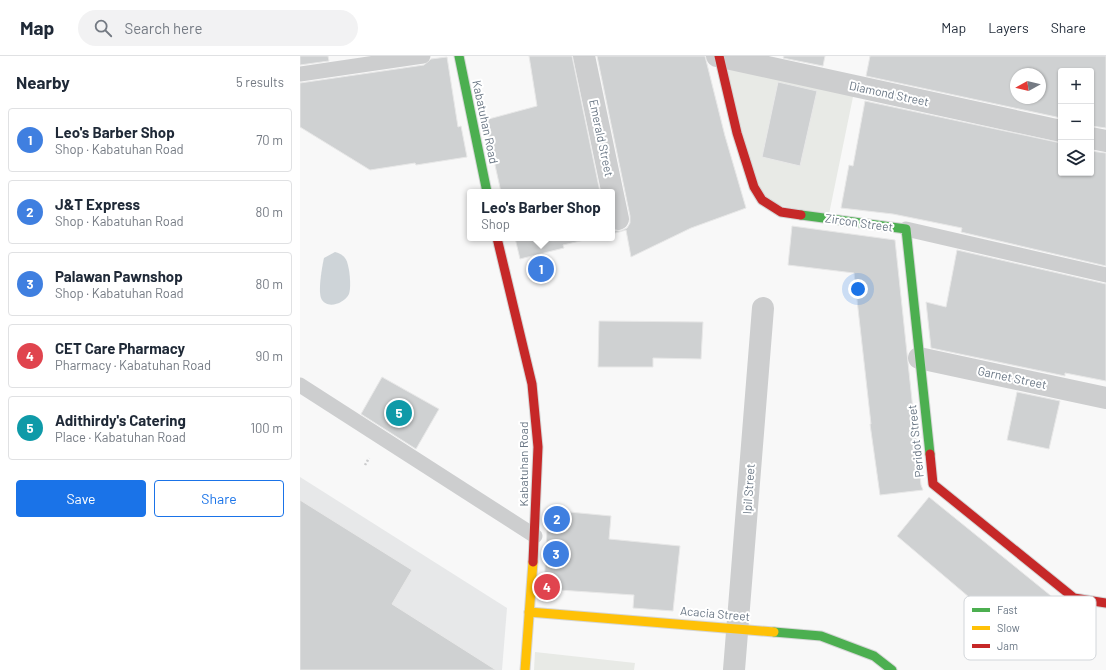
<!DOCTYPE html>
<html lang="en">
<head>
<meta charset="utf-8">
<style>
	:root { --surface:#fff; --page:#f2f2f3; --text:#1f2937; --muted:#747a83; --line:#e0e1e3; --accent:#1a73e8 }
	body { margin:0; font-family:Barlow,sans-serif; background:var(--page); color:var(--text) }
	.controls { position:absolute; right:12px; top:12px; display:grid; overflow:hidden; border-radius:4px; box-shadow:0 1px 3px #0004 }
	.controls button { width:36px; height:36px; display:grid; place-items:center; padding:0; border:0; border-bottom:1px solid var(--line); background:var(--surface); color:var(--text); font:20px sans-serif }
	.compass { position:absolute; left:710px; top:12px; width:36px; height:36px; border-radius:50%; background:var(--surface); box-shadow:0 1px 3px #0004; rotate:262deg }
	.you { position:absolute; left:558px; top:233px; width:14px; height:14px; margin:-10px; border:3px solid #fff; border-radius:50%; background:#1a73e8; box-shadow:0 0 0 6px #1a73e833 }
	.badge { display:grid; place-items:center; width:26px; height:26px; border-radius:50%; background:var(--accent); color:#fff; font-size:13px; font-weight:700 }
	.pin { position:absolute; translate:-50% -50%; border:2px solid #fff; box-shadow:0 1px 4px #0006 }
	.popup { position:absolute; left:167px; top:133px; width:148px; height:52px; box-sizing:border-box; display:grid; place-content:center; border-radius:4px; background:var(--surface); filter:drop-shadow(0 1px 3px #0005); font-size:13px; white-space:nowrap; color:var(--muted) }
	.popup b { font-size:15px; color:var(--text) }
	.popup::after { content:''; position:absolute; left:50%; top:100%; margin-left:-8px; border:8px solid transparent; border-top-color:var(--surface) }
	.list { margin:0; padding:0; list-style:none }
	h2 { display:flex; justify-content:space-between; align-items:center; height:52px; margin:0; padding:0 16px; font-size:17px }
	h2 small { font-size:13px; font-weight:400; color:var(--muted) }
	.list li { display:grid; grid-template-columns:26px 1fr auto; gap:12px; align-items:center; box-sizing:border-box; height:64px; margin:0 8px 8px; padding:0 8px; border:1px solid var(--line); border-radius:4px }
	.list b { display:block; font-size:15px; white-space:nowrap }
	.list p { margin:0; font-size:13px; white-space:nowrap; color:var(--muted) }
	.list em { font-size:13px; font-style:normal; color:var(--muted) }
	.actions { display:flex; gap:8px; padding:12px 16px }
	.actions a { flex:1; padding:9px 0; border:1px solid var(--accent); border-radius:4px; text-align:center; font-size:14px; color:var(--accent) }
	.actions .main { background:var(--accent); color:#fff }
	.icon { flex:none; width:22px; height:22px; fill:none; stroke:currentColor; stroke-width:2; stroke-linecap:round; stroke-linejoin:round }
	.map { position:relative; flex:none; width:806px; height:614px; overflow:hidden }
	header { display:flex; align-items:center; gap:24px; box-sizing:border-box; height:56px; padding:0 20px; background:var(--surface); border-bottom:1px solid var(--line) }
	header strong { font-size:19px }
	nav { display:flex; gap:22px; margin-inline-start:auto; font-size:14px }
	.search { width:280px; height:36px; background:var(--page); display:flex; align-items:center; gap:10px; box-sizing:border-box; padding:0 14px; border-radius:22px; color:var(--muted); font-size:15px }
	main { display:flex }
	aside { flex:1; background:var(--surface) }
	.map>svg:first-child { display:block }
	.built { fill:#e7e8e9 }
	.green { fill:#e8eae6 }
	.water { fill:#ced4d8 }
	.building { fill:#cfd1d2; stroke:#e8e8e8; fill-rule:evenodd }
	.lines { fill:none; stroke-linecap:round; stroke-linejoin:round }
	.fast-casing { stroke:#d5d6d6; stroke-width:11 }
	.slow-casing { stroke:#d5d6d6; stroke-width:11 }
	.jam-casing { stroke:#d5d6d6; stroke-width:11 }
	.path { stroke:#cbcccd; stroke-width:2.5; stroke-dasharray:2 2; stroke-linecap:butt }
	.lane { stroke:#cdcecf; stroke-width:15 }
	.street { stroke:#cdcecf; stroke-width:22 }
	.fast { stroke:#4caf50; stroke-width:9 }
	.slow { stroke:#ffc107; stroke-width:9 }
	.jam { stroke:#c62828; stroke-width:9 }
	.labels { text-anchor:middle; stroke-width:4; stroke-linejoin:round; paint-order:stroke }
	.street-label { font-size:12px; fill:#6a7785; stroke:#fff }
	.key { fill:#fff; stroke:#d2d6da; stroke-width:1 }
	.key-label { font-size:11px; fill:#6a7785 }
</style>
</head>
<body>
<header>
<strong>Map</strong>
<div class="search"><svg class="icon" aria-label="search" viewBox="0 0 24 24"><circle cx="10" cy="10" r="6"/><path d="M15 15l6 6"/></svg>Search here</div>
<nav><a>Map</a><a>Layers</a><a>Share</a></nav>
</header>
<main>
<aside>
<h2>Nearby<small>5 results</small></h2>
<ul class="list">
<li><span class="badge" style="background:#3f7fe0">1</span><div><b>Leo's Barber Shop</b><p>Shop · Kabatuhan Road</p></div><em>70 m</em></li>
<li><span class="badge" style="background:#3f7fe0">2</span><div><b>J&amp;T Express</b><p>Shop · Kabatuhan Road</p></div><em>80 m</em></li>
<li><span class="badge" style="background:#3f7fe0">3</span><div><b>Palawan Pawnshop</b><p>Shop · Kabatuhan Road</p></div><em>80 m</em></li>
<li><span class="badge" style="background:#e0444e">4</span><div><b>CET Care Pharmacy</b><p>Pharmacy · Kabatuhan Road</p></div><em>90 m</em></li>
<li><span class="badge" style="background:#0f9aa8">5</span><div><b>Adithirdy's Catering</b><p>Place · Kabatuhan Road</p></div><em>100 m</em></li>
</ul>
<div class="actions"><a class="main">Save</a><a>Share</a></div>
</aside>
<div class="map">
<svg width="806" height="614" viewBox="0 0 806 614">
	<rect width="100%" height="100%" fill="#f8f8f8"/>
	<!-- built -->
	<path class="built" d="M0 421 207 552 202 614H0Z"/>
	<!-- green -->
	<g class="green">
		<path d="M421 8 554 36 528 163 462 144Z"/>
		<path d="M235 596 335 607 334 614H234Z"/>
	</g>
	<!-- water -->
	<path class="water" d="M35 196C45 199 47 203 49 214 50 220 51 232 49 238 44 248 26 254 21 242 18 234 22 211 24 202Z"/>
	<!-- building -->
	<g class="building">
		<path d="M0 0H28L29 5 0 9Z"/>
		<path d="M229 0H272L300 136H201L185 64 237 50Z"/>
		<path d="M297 0H405L425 80 446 152 391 172 331 201 326 174 312 178V174L320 175 327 172 330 167V160Z"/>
		<path d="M484 0H525L523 10 483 2Z"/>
		<path d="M570 0H806V72L791 70V15H761V62L566 20ZM716 18H740V42H716Z"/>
		<path d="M147 1 158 71 161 70 167 101 116 109 115 107 70 114 0 71V27L124 9 131 3Z"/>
		<path d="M478 26 517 35 500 110 462 101Z"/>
		<path d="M565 45 761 87V117H791V95L806 97V210L661 176 662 172 593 158 541 152 549 109 553 110Z"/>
		<path d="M492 170 595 184 621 429 623 434 580 439 570 368H571L554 217 488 209Z"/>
		<path d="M215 182H293L263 189 264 192 220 203Z"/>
		<path d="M657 194 806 228V325L765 317V320L631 292 626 246 646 251Z"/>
		<path d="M299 265 403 266 401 303 353 302V311H298Z"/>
		<path d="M82 321 139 353 116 393 61 358Z"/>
		<path d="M717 336 760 345 749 393 707 384Z"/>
		<path d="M629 441 766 552 775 555 741 597 711 572 709 575 597 480Z"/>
		<path d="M0 444 112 514 92 548 196 614H0Z"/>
		<path d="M248 454 311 460 309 483 380 490 373 555 333 552 334 539 244 533Z"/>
	</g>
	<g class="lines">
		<defs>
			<g id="fast">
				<path d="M159 0 187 136"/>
				<path d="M501 159 606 173 630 398"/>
				<path d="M474 576 521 580 574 600 592 614"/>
			</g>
			<g id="slow">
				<path d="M229 556 474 576"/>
				<path d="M225 614 233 506"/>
			</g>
			<g id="jam">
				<path d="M419 0 437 77 454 131 462 144 481 156 501 159"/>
				<path d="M197 182 232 328 238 391 233 506"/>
				<path d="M630 398 633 428 774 542 806 547"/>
			</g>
		</defs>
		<!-- fast casing -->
		<use href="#fast" class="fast-casing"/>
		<!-- slow casing -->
		<use href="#slow" class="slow-casing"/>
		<!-- jam casing -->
		<use href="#jam" class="jam-casing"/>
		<!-- path -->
		<path class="path" d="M65 409 69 402"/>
		<!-- lane -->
		<g class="lane">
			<path d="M0 18 123 0"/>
			<path d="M606 173 806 219"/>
			<path d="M0 329 235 480"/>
		</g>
		<!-- street -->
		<g class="street">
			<path d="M284 0 318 163"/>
			<path d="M417 0 761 75"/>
			<path d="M791 82 806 85"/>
			<path d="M619 302 806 342"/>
			<path d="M434 614 463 252"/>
		</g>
		<!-- fast -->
		<use href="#fast" class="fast"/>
		<!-- slow -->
		<use href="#slow" class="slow"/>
		<!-- jam -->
		<use href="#jam" class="jam"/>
	</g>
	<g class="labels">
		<!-- street labels -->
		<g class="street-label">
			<text transform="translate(589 38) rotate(12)" y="4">Diamond Street</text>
			<text transform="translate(185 66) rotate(78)" y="4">Kabatuhan Road</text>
			<text transform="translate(301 82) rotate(78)" y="4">Emerald Street</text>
			<text transform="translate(559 167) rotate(8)" y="4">Zircon Street</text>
			<text transform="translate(712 322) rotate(12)" y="4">Garnet Street</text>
			<text transform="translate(616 385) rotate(-96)" y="4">Peridot Street</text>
			<text transform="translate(224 408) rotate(-90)" y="4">Kabatuhan Road</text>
			<text transform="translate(449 433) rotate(-86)" y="4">Ipil Street</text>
			<text transform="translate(415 558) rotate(5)" y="4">Acacia Street</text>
		</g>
	</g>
	<!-- legend -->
	<rect x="664" y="540" width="132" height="64" rx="6" class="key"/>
	<rect x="672" y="552" width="18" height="4" fill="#4caf50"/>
	<rect x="672" y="570" width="18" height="4" fill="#ffc107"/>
	<rect x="672" y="588" width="18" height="4" fill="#c62828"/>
	<g class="key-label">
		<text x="697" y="558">Fast</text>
		<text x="697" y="576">Slow</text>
		<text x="697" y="594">Jam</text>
	</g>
</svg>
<div class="controls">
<button>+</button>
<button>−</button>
<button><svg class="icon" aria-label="layers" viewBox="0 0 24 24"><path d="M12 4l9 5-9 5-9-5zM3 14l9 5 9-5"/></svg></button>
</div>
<svg class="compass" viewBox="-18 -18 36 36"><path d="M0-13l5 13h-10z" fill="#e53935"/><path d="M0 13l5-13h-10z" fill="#747a83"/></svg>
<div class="you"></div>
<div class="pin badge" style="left:241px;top:213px;background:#3f7fe0">1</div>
<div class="popup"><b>Leo's Barber Shop</b>Shop</div>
<div class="pin badge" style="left:257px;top:463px;background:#3f7fe0">2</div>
<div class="pin badge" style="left:256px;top:498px;background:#3f7fe0">3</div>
<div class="pin badge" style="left:247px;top:531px;background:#e0444e">4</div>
<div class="pin badge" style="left:99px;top:357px;background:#0f9aa8">5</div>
</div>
</main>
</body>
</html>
